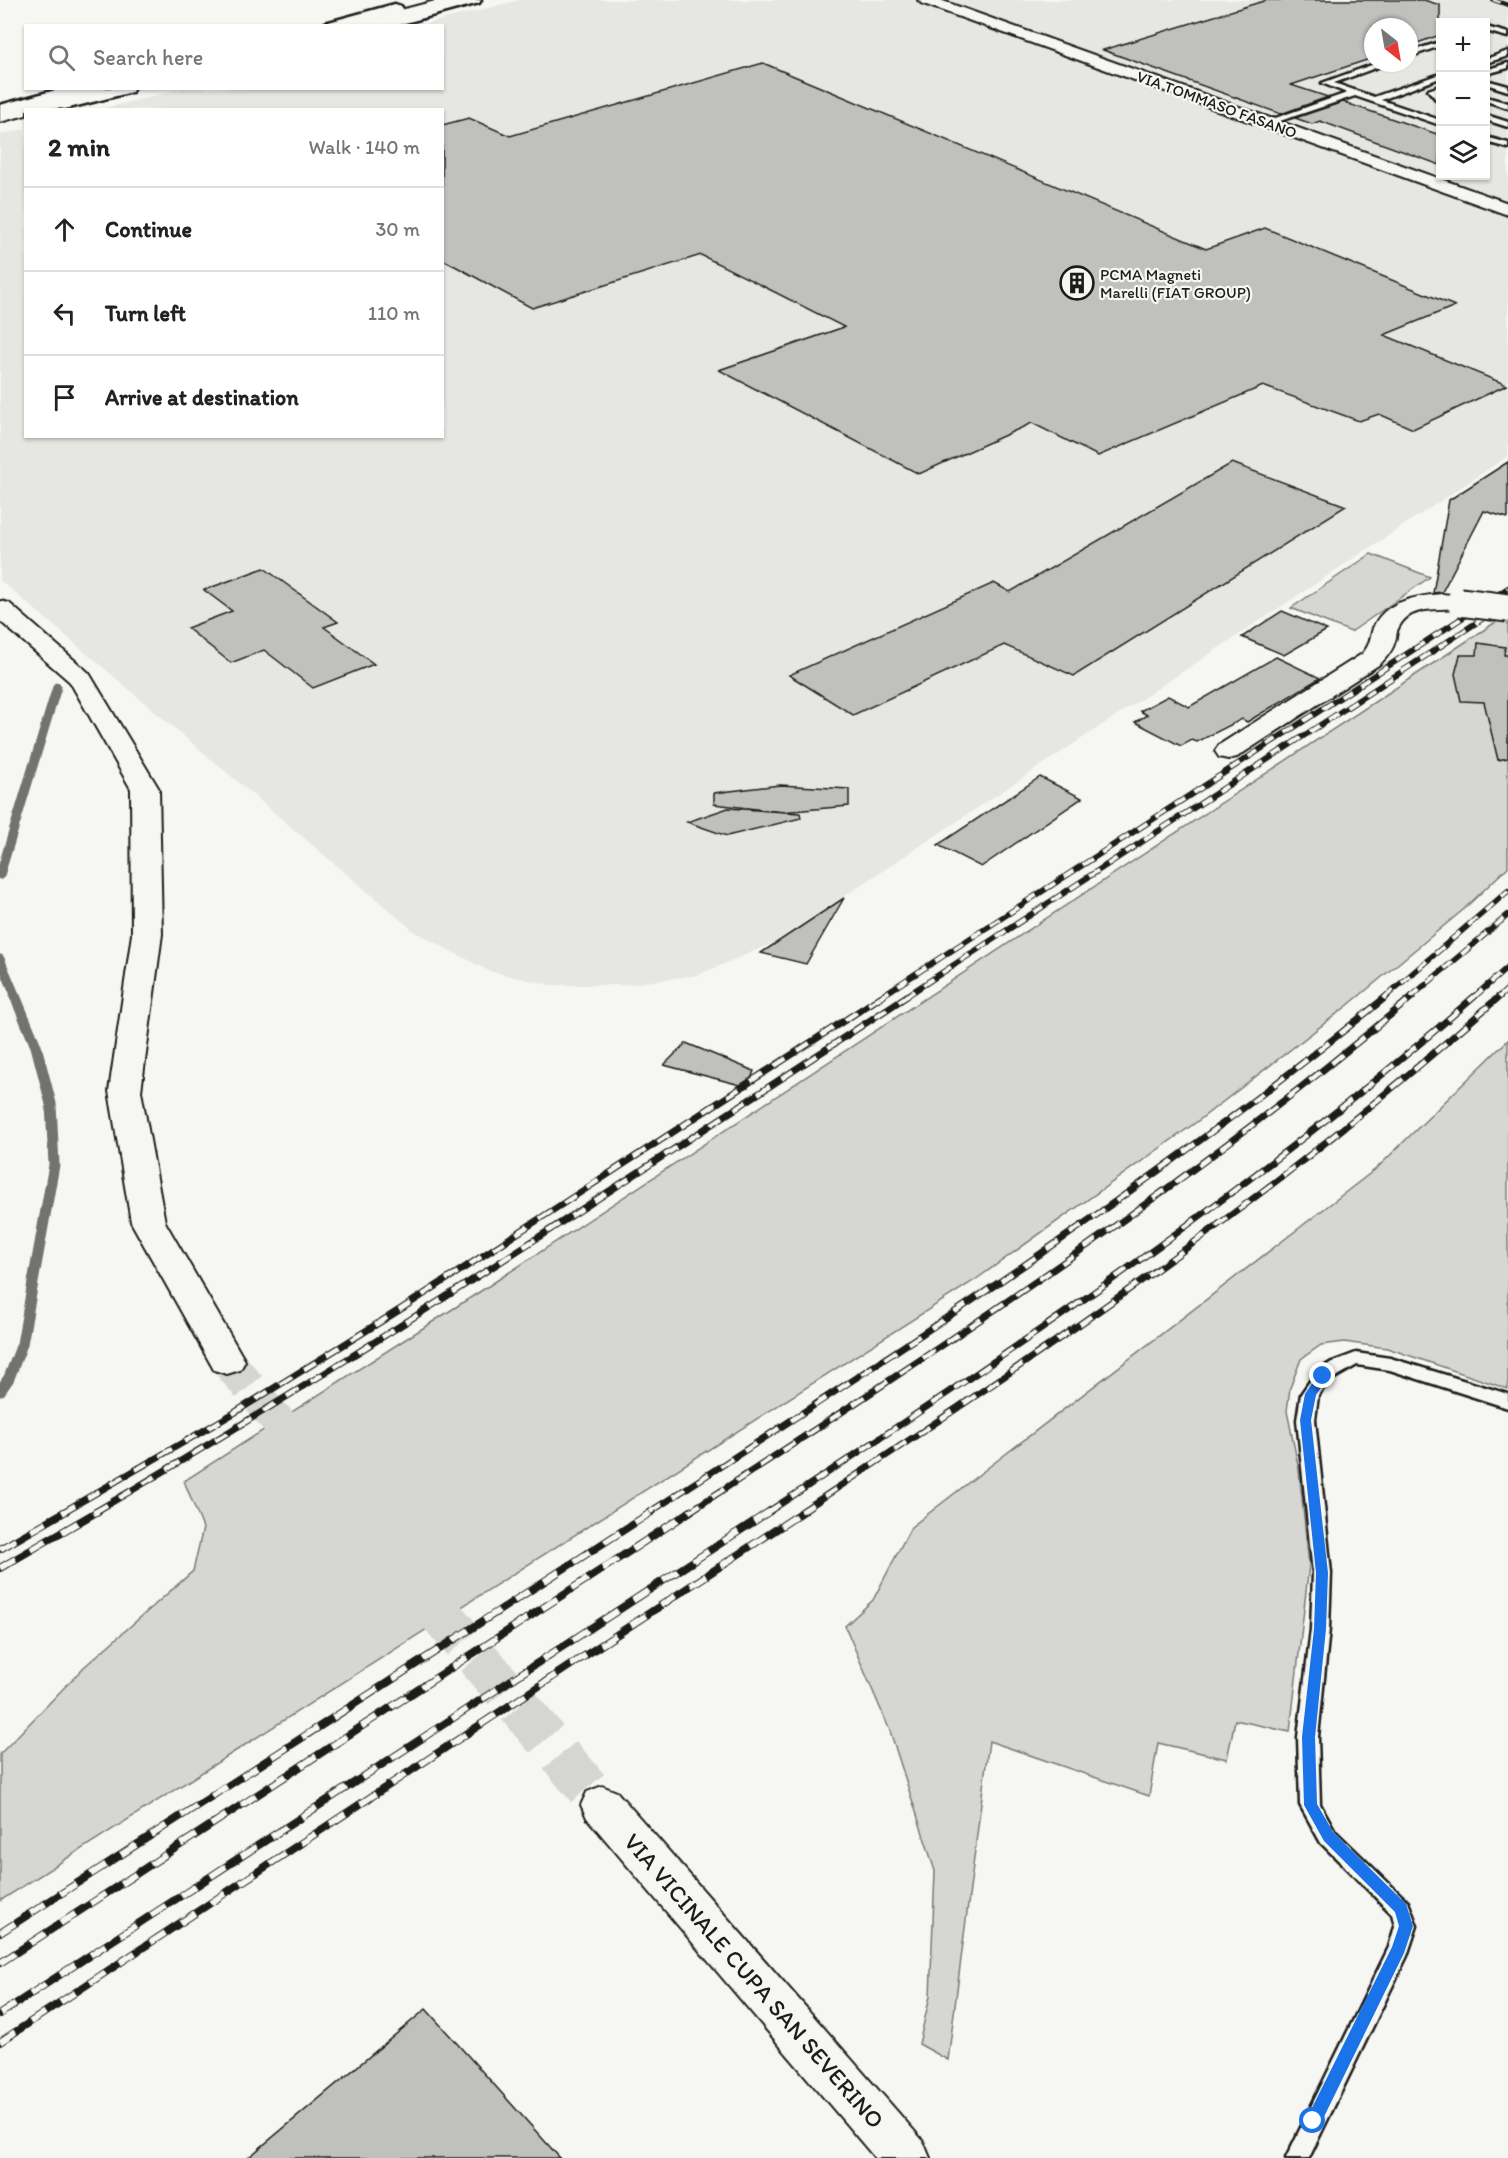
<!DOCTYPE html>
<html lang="en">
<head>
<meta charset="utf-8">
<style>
	:root { --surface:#fff; --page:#f2f2f2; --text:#222; --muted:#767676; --line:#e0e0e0 }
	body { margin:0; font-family:Itim,sans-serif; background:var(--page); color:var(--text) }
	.controls { position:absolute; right:18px; top:18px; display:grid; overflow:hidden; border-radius:0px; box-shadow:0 2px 4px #0004 }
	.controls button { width:54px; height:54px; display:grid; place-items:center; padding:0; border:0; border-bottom:2px solid var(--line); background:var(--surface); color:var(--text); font:30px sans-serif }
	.compass { position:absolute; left:1364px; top:18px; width:54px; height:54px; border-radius:50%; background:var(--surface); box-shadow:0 2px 4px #0004; rotate:149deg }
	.stop { position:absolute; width:18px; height:18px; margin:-14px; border:4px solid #1a73e8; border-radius:50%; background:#fff }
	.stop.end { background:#1a73e8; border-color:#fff; box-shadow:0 2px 6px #0008 }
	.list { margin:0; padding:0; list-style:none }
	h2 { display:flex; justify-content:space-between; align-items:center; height:78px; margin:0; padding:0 24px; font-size:26px }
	h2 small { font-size:20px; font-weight:400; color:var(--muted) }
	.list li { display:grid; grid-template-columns:39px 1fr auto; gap:18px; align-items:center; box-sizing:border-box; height:84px; padding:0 24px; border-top:2px solid var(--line) }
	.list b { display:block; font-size:22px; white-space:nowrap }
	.list em { font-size:20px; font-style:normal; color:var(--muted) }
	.icon { flex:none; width:33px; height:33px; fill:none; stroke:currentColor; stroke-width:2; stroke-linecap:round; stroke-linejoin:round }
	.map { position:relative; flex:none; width:1508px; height:2158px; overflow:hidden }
	.search { position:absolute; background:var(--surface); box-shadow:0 2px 4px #0004; left:24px; top:24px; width:420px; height:66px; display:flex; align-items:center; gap:15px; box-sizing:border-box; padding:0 21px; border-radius:0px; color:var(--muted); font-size:22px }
	.panel { position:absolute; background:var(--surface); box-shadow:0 2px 4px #0004; left:24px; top:108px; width:420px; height:330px; border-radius:0px }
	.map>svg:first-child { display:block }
	.built { fill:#e6e6e2; fill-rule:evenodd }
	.green { fill:#d6d6d2; stroke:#797977; stroke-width:1.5 }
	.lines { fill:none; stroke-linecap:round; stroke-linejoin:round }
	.stream-far1 { stroke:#727271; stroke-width:9 }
	.stream { stroke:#727271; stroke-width:11 }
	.building { fill:#c0c0bd; stroke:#1c1c1c; stroke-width:1.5 }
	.minor-tunnel-far1 { stroke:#d5d5d2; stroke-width:34; stroke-dasharray:34 17; stroke-linecap:butt }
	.minor-tunnel { stroke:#d5d5d2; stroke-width:43; stroke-dasharray:43 21; stroke-linecap:butt }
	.service-casing { stroke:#1c1c1c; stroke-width:5 }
	.minor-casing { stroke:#1c1c1c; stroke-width:4 }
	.trunk-casing { stroke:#1c1c1c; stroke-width:5 }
	.service { fill:#f6f6f2; fill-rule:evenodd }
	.minor { fill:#f6f6f2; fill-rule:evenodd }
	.trunk { fill:#f6f6f2; fill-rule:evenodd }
	.rail-far3-casing { stroke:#1c1c1c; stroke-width:4 }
	.rail-far2-casing { stroke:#1c1c1c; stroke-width:6 }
	.rail-far1-casing { stroke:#1c1c1c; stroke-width:7 }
	.rail-casing { stroke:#1c1c1c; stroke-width:8 }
	.rail-far3 { stroke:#f6f6f2; stroke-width:2; stroke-dasharray:8; stroke-linecap:butt }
	.rail-far2 { stroke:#f6f6f2; stroke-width:4; stroke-dasharray:11; stroke-linecap:butt }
	.rail-far1 { stroke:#f6f6f2; stroke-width:4.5; stroke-dasharray:14; stroke-linecap:butt }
	.rail { stroke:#f6f6f2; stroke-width:6; stroke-dasharray:18; stroke-linecap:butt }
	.minor-bridge-casing { stroke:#1c1c1c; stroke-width:31; stroke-linecap:butt }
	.minor-bridge { stroke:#f6f6f2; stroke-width:27 }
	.route { fill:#1a73e8 }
	.labels { text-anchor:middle; stroke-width:4.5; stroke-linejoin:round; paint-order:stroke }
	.far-street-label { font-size:16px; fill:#1c1c1c; stroke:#f6f6f2 }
	.far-poi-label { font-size:16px; fill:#1c1c1c; stroke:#f6f6f2; text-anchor:start }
	.near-street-label { font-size:24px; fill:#1c1c1c; stroke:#f6f6f2 }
</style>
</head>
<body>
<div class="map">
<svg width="1508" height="2158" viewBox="0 0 1508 2158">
	<rect width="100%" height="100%" fill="#f6f6f2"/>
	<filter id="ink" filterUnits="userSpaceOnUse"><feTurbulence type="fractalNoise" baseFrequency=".0167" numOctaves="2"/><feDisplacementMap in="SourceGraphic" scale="12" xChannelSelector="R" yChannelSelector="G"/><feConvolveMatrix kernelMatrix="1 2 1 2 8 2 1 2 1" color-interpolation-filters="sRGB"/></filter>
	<g filter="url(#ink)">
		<!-- built -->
		<path class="built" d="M520 0H1508V456L775 942 698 975 623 985H551L489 971 415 932 0 580V135L25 129 26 436H442V110L101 109 181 89 442 88V26L422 25ZM1440 22H1486V176H1440ZM1373 27H1409V63H1373Z"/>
		<!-- green -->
		<g class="green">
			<path d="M1371 554 1430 577 1351 632 1291 608Z"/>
			<path d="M1508 614V867L1463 910 1347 1006 1198 1121 975 1280 0 1901V1754L84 1667 193 1571 203 1528 184 1481 484 1289Z"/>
			<path d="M1508 1040V1389L1387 1348 1344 1342 1321 1345 1301 1359 1290 1388 1287 1411 1299 1470 1309 1565 1290 1732 1235 1720 1227 1759 1158 1743 1149 1796 989 1741 948 2060 919 2044 930 1996 935 1871 890 1731 845 1626 873 1600 911 1527 1377 1168Z"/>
		</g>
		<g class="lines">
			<!-- stream-far1 -->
			<g class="stream-far1">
				<path d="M0 875 57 687"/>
				<path d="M0 959 16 997"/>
			</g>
			<!-- stream -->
			<path class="stream" d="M0 1391 9 1378 22 1344 54 1165 51 1104 36 1046 15 996"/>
		</g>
		<!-- building -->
		<g class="building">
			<path d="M1267 0H1424L1440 5V35L1409 46V27H1373V58L1291 85 1328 97 1281 114 1103 50Z"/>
			<path d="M763 63 1206 249 1265 228 1455 306 1384 335 1507 385 1413 429 1379 414 1359 421 1263 386 1098 456 1032 423 919 474 719 370 844 327 701 255 532 308 442 259V125L469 118 510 136Z"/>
			<path d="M1343 102 1440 135V165L1320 121 1312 124 1295 118Z"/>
			<path d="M1508 462V518L1484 511 1442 592 1433 593 1449 500Z"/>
			<path d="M1232 463 1346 506 1074 676 1004 645 853 715 789 675 994 583 1010 592Z"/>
			<path d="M264 568 338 622 324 627 374 664 313 688 264 650 231 663 187 628 232 611 204 590Z"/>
			<path d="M1282 611 1327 630 1284 655 1242 637Z"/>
			<path d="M1478 643 1505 647 1504 655H1508V758L1498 760 1484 702 1461 701 1455 674 1460 655H1477Z"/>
			<path d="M1276 657 1320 678 1247 722 1242 719 1197 742 1192 740 1181 746 1135 722 1147 715 1140 711 1168 696 1189 707Z"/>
			<path d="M1040 777 1082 798 981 867 938 845Z"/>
			<path d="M780 785 849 789V806L781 812 714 804V793Z"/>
			<path d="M728 808 800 813 801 818 727 836 687 822Z"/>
			<path d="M844 898 806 964 761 953Z"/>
			<path d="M686 1043 754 1071 748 1087 664 1065Z"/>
			<path d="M426 2009 560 2158H248Z"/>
		</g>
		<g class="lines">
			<!-- minor-tunnel-far1 -->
			<path class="minor-tunnel-far1" d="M227 1361 355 1512"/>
			<!-- minor-tunnel -->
			<path class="minor-tunnel" d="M353 1511 602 1805"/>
			<defs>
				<g id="service">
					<path d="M1486 27 1508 33V37L1486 31Z"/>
					<path d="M1440 42V46L1409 57V52Z"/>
					<path d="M1508 51V56L1486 63V59Z"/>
					<path d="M1377 63H1389L1334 83 1374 97 1440 74V78L1381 100 1440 120V125L1355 96 1271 124 1264 122 1347 93 1322 83Z"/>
					<path d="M1508 63V68L1486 74V70Z"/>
					<path d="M1486 80 1508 86V91L1486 84Z"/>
					<path d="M1440 86V90L1437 91 1440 97V104L1428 90Z"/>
					<path d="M1486 97 1508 103V108L1486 101Z"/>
					<path d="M1486 115 1508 122V127L1486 120Z"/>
					<path d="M1486 137 1508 143V148L1486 142Z"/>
					<path d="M1356 1353 1390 1358 1508 1394V1408L1390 1370 1357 1365 1329 1381 1318 1395 1315 1420 1331 1573 1329 1629 1318 1737 1320 1804 1335 1831 1408 1902 1417 1926 1407 1956 1309 2158H1286L1389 1947 1395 1926 1392 1914 1321 1843 1300 1805 1298 1737 1311 1629 1313 1573 1297 1420 1301 1394 1317 1371 1332 1362Z"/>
				</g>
				<g id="minor">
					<path d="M439 0H465L462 3 377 26H350L351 23Z"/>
					<path d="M918 0H940L1508 203V215L921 3Z"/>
					<path d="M92 88H104L106 92 104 96 50 110H26V115L0 122V112Z"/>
					<path d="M1442 594 1469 597 1472 602 1469 607C1447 612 1411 602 1399 627 1396 631 1397 636 1395 641 1393 650 1386 658 1380 664L1237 757 1228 759 1219 757 1215 751 1219 745 1362 654C1370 646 1370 638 1373 628 1384 601 1416 596 1442 594Z"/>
					<path d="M0 601 9 603 89 673 159 789 162 934 141 1091 165 1222 245 1361 240 1370 227 1374 214 1370 131 1222 109 1091 132 934 131 789 70 682 0 621Z"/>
					<path d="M602 1786 617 1792 923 2141 930 2158H875L587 1818 581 1805 587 1792Z"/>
				</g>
				<g id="trunk">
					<path d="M454 0H481L479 3 394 26H365L367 23Z"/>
					<path d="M395 4 401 6 403 9 401 12 352 26H323L325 23Z"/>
					<path d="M63 88H93L91 92 0 115V105Z"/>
					<path d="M104 88H134L132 92 65 109 59 108 56 104 59 100Z"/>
				</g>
			</defs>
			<!-- service casing -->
			<use href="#service" class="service-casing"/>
			<!-- minor casing -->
			<use href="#minor" class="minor-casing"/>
			<!-- trunk casing -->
			<use href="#trunk" class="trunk-casing"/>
			<!-- service -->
			<use href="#service" class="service"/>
			<!-- minor -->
			<use href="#minor" class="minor"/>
			<!-- trunk -->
			<use href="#trunk" class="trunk"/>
			<defs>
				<path id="rail-far3" d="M1493 0 1508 5"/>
				<g id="rail-far2">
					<path d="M880 997 1508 588"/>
					<path d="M905 997 1508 602"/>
					<path d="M1385 997 1508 891"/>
					<path d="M1411 997 1508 915"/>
					<path d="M1474 997 1508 967"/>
					<path d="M1499 997 1508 989"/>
				</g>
				<g id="rail-far1">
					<path d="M63 1512 234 1413 401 1309 882 996"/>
					<path d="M95 1512C372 1350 639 1172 907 996"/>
					<path d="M650 1512C902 1349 1154 1186 1387 996"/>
					<path d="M689 1512C937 1350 1187 1188 1413 996"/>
					<path d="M768 1512C1012 1352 1255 1189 1475 996"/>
					<path d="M801 1512C965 1404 1128 1295 1284 1175 1358 1118 1430 1057 1500 996"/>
				</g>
				<g id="rail">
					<path d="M0 1549 66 1511"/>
					<path d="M0 1568 98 1511"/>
					<path d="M0 1933 653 1511"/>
					<path d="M0 1963 691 1511"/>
					<path d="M0 2014 770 1511"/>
					<path d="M0 2042 804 1511"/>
				</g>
			</defs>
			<!-- rail-far3 casing -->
			<use href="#rail-far3" class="rail-far3-casing"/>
			<!-- rail-far2 casing -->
			<use href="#rail-far2" class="rail-far2-casing"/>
			<!-- rail-far1 casing -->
			<use href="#rail-far1" class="rail-far1-casing"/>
			<!-- rail casing -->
			<use href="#rail" class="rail-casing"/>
			<!-- rail-far3 -->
			<use href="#rail-far3" class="rail-far3"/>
			<!-- rail-far2 -->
			<use href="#rail-far2" class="rail-far2"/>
			<!-- rail-far1 -->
			<use href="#rail-far1" class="rail-far1"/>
			<!-- rail -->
			<use href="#rail" class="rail"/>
			<defs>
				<path id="minor-bridge" d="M1460 602 1508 608"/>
			</defs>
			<!-- minor-bridge casing -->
			<use href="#minor-bridge" class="minor-bridge-casing"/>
			<!-- minor-bridge -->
			<use href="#minor-bridge" class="minor-bridge"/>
		</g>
	</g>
	<!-- route -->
	<path class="route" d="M1323 1371 1329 1376 1316 1395 1311 1420 1328 1573 1326 1629 1315 1737 1317 1804 1333 1832 1406 1904 1413 1926 1404 1953 1319 2127 1313 2129 1308 2127 1306 2121 1308 2116 1392 1947 1399 1926 1395 1912 1324 1841 1304 1805 1302 1737 1314 1629 1316 1573 1300 1420 1305 1394 1319 1373Z"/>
	<!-- icons -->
	<defs>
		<symbol id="building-ring" viewBox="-11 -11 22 22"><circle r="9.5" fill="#f6f6f2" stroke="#1c1c1c" stroke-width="1.5"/><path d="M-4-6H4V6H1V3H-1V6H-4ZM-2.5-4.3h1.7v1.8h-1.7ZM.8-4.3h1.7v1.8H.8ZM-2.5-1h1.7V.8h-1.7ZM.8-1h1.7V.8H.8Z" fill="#1c1c1c"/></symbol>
	</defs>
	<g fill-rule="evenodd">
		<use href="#building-ring" x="1058" y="264" width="38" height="38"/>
	</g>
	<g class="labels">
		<!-- far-street labels -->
		<g class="far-street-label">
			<text transform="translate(1217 104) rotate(20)" y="6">VIA TOMMASO FASANO</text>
		</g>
		<!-- far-poi labels -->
		<g class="far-poi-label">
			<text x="1100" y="280">PCMA Magneti<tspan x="1100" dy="18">Marelli (FIAT GROUP)</tspan></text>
		</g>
		<!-- near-street labels -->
		<g class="near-street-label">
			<text transform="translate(754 1981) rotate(49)" y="8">VIA VICINALE CUPA SAN SEVERINO</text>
		</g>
	</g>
</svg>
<div class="controls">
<button>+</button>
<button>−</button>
<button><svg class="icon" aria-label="layers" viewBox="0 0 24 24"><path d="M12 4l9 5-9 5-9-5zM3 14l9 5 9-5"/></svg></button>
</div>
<svg class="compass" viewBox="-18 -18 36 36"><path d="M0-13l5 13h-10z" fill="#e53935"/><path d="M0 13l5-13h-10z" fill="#767676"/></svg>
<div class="stop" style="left:1313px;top:2121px"></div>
<div class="stop end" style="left:1323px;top:1376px"></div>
<div class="search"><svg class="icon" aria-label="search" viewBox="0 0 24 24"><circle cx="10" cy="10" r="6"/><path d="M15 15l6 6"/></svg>Search here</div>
<section class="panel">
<h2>2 min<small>Walk · 140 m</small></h2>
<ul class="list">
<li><svg class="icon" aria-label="ahead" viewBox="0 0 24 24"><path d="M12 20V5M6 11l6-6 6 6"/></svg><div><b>Continue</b></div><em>30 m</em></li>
<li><svg class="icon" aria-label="left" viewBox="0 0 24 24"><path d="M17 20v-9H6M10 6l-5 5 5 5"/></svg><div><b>Turn left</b></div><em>110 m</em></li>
<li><svg class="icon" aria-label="arrive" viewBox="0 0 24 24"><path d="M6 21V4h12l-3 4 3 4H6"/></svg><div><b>Arrive at destination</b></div></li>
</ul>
</section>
</div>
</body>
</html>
